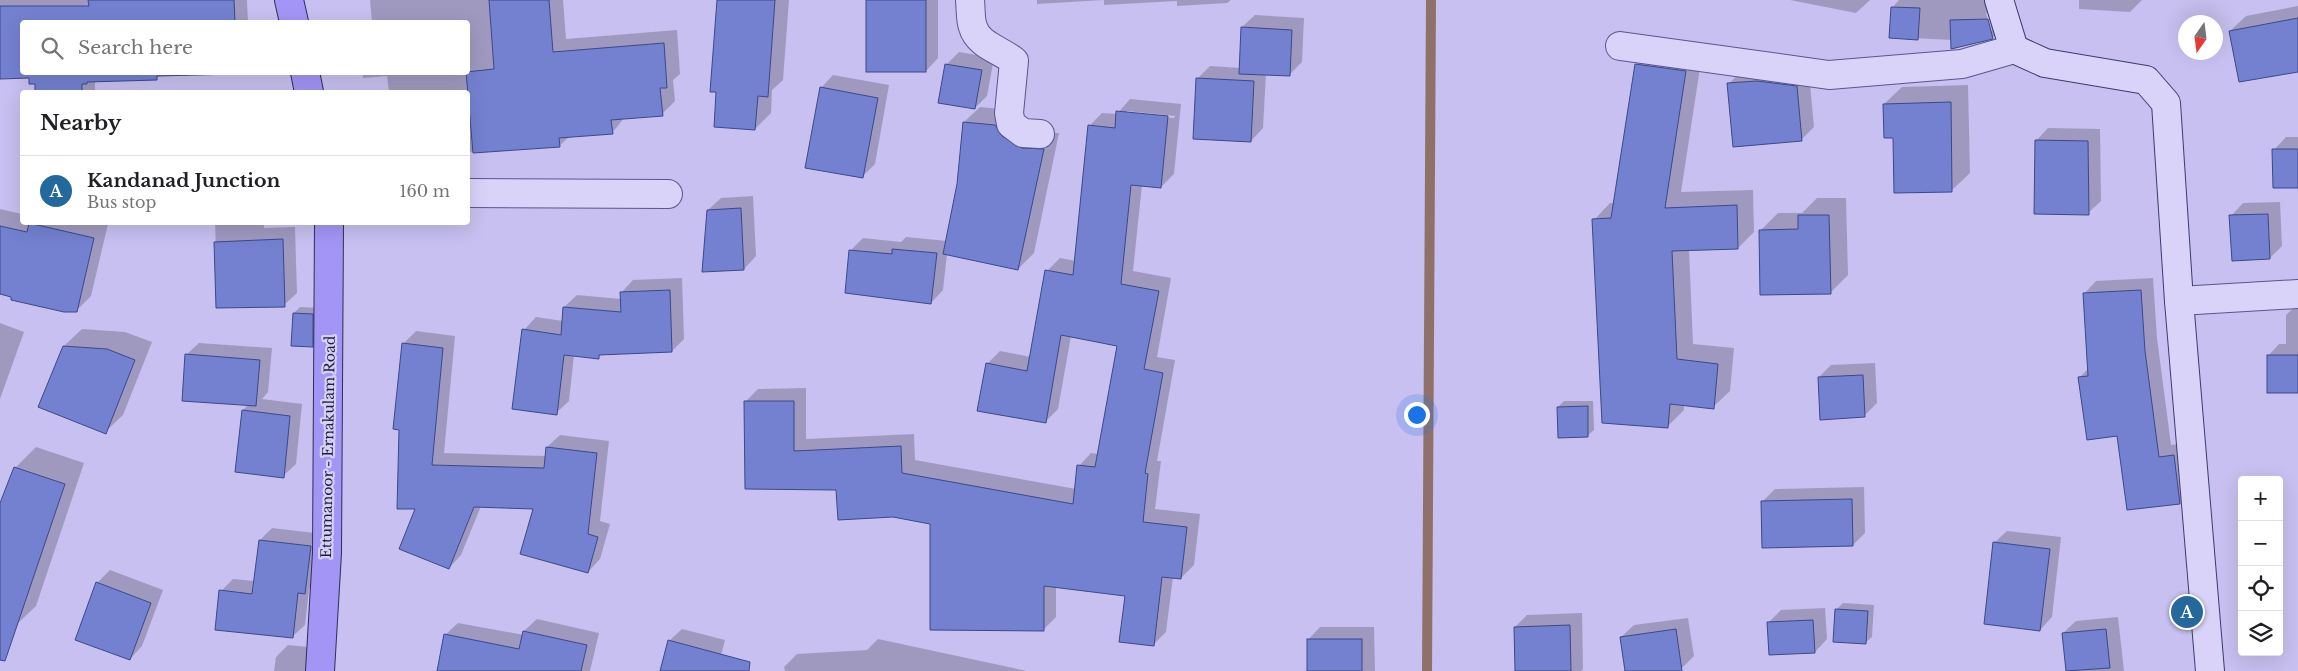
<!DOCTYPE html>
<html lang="en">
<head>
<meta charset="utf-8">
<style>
	:root { --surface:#fff; --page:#f2f2f2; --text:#202124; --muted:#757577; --line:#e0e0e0; --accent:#24689c }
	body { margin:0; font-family:"Libre Baskerville",serif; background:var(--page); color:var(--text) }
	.controls { position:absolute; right:15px; bottom:15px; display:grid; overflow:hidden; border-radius:5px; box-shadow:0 5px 20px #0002 }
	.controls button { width:45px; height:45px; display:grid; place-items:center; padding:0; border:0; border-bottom:1px solid var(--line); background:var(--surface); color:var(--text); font:25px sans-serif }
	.compass { position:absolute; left:2178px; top:15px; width:45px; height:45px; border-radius:50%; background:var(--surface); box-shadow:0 5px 20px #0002; rotate:194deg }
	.you { position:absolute; left:1416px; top:414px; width:18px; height:18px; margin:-12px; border:4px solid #fff; border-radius:50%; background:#1a73e8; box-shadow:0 0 0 8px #1a73e833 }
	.badge { display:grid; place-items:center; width:32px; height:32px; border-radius:50%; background:var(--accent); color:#fff; font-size:16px; font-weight:700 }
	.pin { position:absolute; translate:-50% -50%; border:2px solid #fff; box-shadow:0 1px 5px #0006 }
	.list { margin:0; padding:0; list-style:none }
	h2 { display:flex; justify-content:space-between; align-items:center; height:65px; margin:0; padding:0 20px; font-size:21px }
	h2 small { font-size:16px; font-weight:400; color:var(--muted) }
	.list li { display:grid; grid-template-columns:32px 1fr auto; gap:15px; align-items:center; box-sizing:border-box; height:70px; padding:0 20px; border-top:1px solid var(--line) }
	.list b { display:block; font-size:19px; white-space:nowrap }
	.list p { margin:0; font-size:16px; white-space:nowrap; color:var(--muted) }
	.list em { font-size:16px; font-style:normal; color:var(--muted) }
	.icon { flex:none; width:28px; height:28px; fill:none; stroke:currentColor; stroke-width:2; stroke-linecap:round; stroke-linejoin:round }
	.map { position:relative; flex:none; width:2298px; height:671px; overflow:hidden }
	.search { position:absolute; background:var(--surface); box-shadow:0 5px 20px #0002; left:20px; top:20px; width:450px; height:55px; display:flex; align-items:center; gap:12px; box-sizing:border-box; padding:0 18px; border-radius:5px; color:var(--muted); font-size:19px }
	.panel { position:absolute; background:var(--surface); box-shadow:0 5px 20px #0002; left:20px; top:90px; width:450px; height:135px; border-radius:5px }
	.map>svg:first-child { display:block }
	.shadow { fill:#0003; fill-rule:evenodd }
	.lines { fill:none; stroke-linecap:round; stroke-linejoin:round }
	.stream { stroke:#90716a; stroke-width:10 }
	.building { fill:#7481d0; stroke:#3c488a }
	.minor-casing { stroke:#57588a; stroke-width:30 }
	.secondary-casing { stroke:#3a3d6b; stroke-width:30 }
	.primary-casing { stroke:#2c3057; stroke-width:30 }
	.minor { stroke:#d9d3fa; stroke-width:28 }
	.secondary { stroke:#d9d3fa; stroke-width:28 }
	.primary { stroke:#a295f6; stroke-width:28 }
	.labels { text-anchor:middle; stroke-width:4.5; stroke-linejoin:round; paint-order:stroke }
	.street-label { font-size:14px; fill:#1c1e39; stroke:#d6d0f7 }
</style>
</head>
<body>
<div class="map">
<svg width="2298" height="671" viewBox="0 0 2298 671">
	<rect width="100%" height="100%" fill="#c7c0f0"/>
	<!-- shadow -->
	<g class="shadow">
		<path d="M0 0H247L248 22H22V72H236L160 75 156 79 95 81V92H36V83L30 77 0 78Z"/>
		<path d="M370 0H563L566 39 677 30 680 74 673 80 675 101 662 114 625 117 612 133 570 136 559 146 468 152V92H389L387 76 363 78V72H468V22H372Z"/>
		<path d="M718 0H789L783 80 772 90 771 113 755 129 718 91Z"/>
		<path d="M867 0H938V58L926 71Z"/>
		<path d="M1037 0H1231L1227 3 1177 6V1L1104 5V0L1037 4Z"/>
		<path d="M1790 0H1870L1856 13Z"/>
		<path d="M1899 0H1988L2006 24 1992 38 1952 40 1890 37 1892 8ZM1988 12 1992 30H1990L1986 13Z"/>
		<path d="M2079 0H2142L2130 12 2079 9Z"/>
		<path d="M2298 6V71L2230 31 2246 16Z"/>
		<path d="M1255 15 1304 18 1302 62 1289 75 1266 74 1263 128 1251 141 1197 79 1210 66 1241 68 1242 27Z"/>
		<path d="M1653 48 1702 55 1681 192 1753 190 1754 232 1738 248 1689 249 1693 344 1734 348 1730 391 1713 407 1684 404V410L1668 426 1594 220 1610 203H1614L1637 64Z"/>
		<path d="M959 52 994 58 987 96 975 108 946 65Z"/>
		<path d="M1741 71 1809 74 1814 127 1801 140 1729 84Z"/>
		<path d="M833 75 889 85 875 164 863 176 821 88Z"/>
		<path d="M1968 85 1970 173 1952 190 1894 137 1884 104 1902 87Z"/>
		<path d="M1130 99 1181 104 1174 174 1161 187 1142 185 1133 271 1171 278 1157 357 1175 360 1157 461H1161L1155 509 1200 514 1194 565 1181 578 1173 577 1166 632 1153 645 1126 595 1056 586V617L1043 630 931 522 837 489 746 488 745 402 758 389 806 388V439L914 434 915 460 1076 489 1079 466 1091 453 1099 454 1119 345 1071 336 1058 409 1045 422 987 364 1000 351 1031 357 1047 271 1060 258 1076 261 1089 126 1102 113 1117 114ZM1127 111 1175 116 1174 118 1127 114Z"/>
		<path d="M980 107 1011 110 1038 133H1059L1034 253 1018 269 947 254 943 290 931 303 851 250 863 238 901 242 906 237 947 241 958 184 964 122Z"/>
		<path d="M2048 128 2100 129 2101 201 2088 213 2036 141Z"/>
		<path d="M2286 137H2298V187L2274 150Z"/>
		<path d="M753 196 756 256 744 269 708 210 721 198Z"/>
		<path d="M1817 198H1846L1848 275 1831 292 1760 231 1778 213H1802Z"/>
		<path d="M2280 202 2282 246 2270 258 2231 216 2243 203Z"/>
		<path d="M0 209 22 214V222L108 224 91 296 76 311 0 293Z"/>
		<path d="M215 222H264V228L295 227 297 293 284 305 218 307Z"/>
		<path d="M682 278 684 339 672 351 601 354 598 357 574 355 569 401 556 413 524 330 536 317 563 321 564 307 577 295 621 299V293L633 280Z"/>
		<path d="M2153 278 2157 338 2171 445 2186 443 2192 490 2180 503 2118 435 2080 377 2089 368 2084 294 2096 281Z"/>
		<path d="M2298 304V392L2268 356 2279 344H2286V315Z"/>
		<path d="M300 307 319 308 318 339 312 345 294 313Z"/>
		<path d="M0 323 24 332 0 399Z"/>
		<path d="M82 329 125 332 152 342 123 415 105 432 64 346Z"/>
		<path d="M416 331 455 336 444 453 546 456 547 447 560 435 609 441 600 521 610 524 600 559 588 572 535 507 481 506 461 555 449 568 417 508 403 344Z"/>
		<path d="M199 343 272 348 268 392 262 399 302 404 296 464 283 476 243 410 249 404 186 355Z"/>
		<path d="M1875 363 1877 403 1864 416 1819 377 1831 365Z"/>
		<path d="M1564 401H1593L1594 430 1587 436 1558 407Z"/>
		<path d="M36 447 84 463 36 606 15 626 0 621V506L16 467Z"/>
		<path d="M1864 487 1865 533 1853 545 1763 501 1775 489Z"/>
		<path d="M272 528 323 534 317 580 309 589 305 625 292 637 221 591 233 579 255 581 260 540Z"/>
		<path d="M2007 531 2061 537 2052 617 2040 630 1994 543Z"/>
		<path d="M110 570 163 590 142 646 130 659 97 583Z"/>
		<path d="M1843 603 1874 605 1872 637 1865 643 1835 641 1837 609Z"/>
		<path d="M1825 608 1827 639 1815 652 1769 622 1781 610Z"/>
		<path d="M1582 613 1583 669 1581 671H1516L1515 627 1527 615Z"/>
		<path d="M2118 617 2124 671H2067L2063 633 2076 621Z"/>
		<path d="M1688 618 1694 656 1681 669 1664 671H1626L1621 637 1634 625Z"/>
		<path d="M537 619 599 633 590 671H438L445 635 458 623 524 635V631Z"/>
		<path d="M1320 627H1374L1375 671H1308V640Z"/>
		<path d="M682 629 725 640 717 671H661L669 641Z"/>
		<path d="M878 639 1027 671H785L784 667 797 654 867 650Z"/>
		<path d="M288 645 317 648 318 671H274L276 657Z"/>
	</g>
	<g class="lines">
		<!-- stream -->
		<path class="stream" d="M1427 671 1431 0"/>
	</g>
	<!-- building -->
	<g class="building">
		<path d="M88 0H234L235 22H22V72L236 74 157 76V80L87 82V84H82V92H35V84H29V78L0 79V6H89Z"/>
		<path d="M489 0H549L553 52 664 43 667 88H660L663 116 611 120 613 134 559 138 560 147 473 153 466 72 494 69Z"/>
		<path d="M717 0H775L768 97 758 96 755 130 714 127 716 92H710Z"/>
		<rect x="866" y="0" width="60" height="72"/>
		<path d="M1891 7 1920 8 1918 40 1889 38Z"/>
		<path d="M2298 18V72L2239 82 2229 31Z"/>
		<path d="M1988 19 1993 39 1951 49 1950 20Z"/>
		<path d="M1241 27 1292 30 1290 76 1239 74Z"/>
		<path d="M945 64 982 70 975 109 938 103Z"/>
		<path d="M1635 64 1686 71 1665 208 1737 205 1738 249 1672 251 1677 359 1718 364 1714 409 1670 404 1668 428 1602 423 1592 219 1611 218Z"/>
		<path d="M1196 78 1254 81 1251 142 1193 139Z"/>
		<path d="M1757 81 1797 86 1802 141 1733 147 1727 83Z"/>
		<path d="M820 87 878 98 863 178 805 168Z"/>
		<path d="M1951 102 1952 192 1894 193 1893 138H1884L1883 104Z"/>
		<path d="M1116 111 1168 116 1161 188 1131 185 1121 284 1159 291 1144 369 1163 373 1145 473 1148 474 1143 522 1187 527 1181 579 1162 577 1154 646 1119 642 1125 596 1044 586V631L930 630V524L893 517 838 520 836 490 745 489 744 401H794V451L901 446 902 473 1073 504 1077 465 1095 467 1117 346 1061 335 1046 423 977 411 986 363 1027 371 1045 270 1073 275 1088 125 1115 128Z"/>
		<path d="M963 122 995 125 1002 136 1022 148 1044 149 1018 270 943 254 957 184Z"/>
		<path d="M2035 140 2088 141 2089 215 2034 214Z"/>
		<path d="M2272 149H2298V188H2273Z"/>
		<path d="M741 208 744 270 702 272 707 210Z"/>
		<path d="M2268 214 2270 259 2232 261 2229 215Z"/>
		<path d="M1798 215H1829L1831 294 1760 295 1759 230 1798 229Z"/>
		<path d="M29 223 94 238 77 312H64L11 300V297L0 294V226L27 232Z"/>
		<path d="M283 239 285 307 216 308 214 242Z"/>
		<path d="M892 249 937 253 931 304 845 293 849 250 892 254Z"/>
		<path d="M670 290 672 352 599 355V359L564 355 557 415 512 409 522 329 561 335 563 307 621 312 620 292Z"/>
		<path d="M2141 290 2145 351 2159 457 2174 455 2180 504 2127 510 2117 436 2087 440 2078 377 2088 376 2083 293Z"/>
		<path d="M293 313 313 314V347L291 346Z"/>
		<path d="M402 343 443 348 432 465 544 468 546 447 597 453 588 534 598 537 588 573 520 554 533 509 474 507 449 569 399 549 415 509H397L399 430 393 429Z"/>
		<path d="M63 346 107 349 135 360 106 434 38 407Z"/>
		<path d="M185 354 260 360 256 406 182 401Z"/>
		<rect x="2267" y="355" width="31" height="38"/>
		<path d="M1863 375 1865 417 1820 420 1818 377Z"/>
		<path d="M1588 406V437L1558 438 1557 407Z"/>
		<path d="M242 410 290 416 284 478 235 472Z"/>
		<path d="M14 467 65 484 5 661 0 660V503Z"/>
		<path d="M1852 499 1853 546 1762 548 1761 501Z"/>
		<path d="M259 540 311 546 305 594 298 593 293 638 215 630 219 590 252 594Z"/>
		<path d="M1993 542 2050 549 2040 631 1984 624Z"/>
		<path d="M96 582 151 603 130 660 75 640Z"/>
		<path d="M1835 609 1868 611 1866 644 1833 642Z"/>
		<path d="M1813 620 1815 653 1769 655 1767 622Z"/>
		<path d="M1570 625 1571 671H1515L1514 627Z"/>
		<path d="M1676 629 1682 671H1625L1620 637Z"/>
		<path d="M2106 629 2110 668 2066 671 2062 633Z"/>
		<path d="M523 631 587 645 581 671H437L444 634 519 649Z"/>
		<rect x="1307" y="639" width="55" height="32"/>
		<path d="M668 640 750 662 749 671H660Z"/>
	</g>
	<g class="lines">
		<defs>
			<g id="minor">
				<path d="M970 0C971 9 970 19 973 27 978 45 1001 50 1014 61L1009 113 1011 124 1023 133 1040 134"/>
				<path d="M1620 46 1829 75 1962 64 2014 49"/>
				<path d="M468 193 668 194"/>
				<path d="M2179 301 2298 294"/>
			</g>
			<path id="secondary" d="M1999 0 2014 49 2045 63 2146 80 2166 103 2179 301 2210 671"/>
			<g id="primary">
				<path d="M289 0 294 22"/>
				<path d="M305 72 309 92"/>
				<path d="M320 671 327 553 329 222"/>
			</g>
		</defs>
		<!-- minor casing -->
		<use href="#minor" class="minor-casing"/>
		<!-- secondary casing -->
		<use href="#secondary" class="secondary-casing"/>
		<!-- primary casing -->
		<use href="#primary" class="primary-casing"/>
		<!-- minor -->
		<use href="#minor" class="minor"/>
		<!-- secondary -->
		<use href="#secondary" class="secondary"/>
		<!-- primary -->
		<use href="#primary" class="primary"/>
	</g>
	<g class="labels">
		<!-- street labels -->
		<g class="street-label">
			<text transform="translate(328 447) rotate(-89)" y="5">Ettumanoor - Ernakulam Road</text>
		</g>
	</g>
</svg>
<div class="controls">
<button>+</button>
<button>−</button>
<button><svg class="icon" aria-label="locate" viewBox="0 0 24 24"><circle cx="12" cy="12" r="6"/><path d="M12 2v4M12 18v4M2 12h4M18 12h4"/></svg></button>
<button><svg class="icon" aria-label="layers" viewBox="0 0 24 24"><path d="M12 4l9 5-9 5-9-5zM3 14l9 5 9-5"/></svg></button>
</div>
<svg class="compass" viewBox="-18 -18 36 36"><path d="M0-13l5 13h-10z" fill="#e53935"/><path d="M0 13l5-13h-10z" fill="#757577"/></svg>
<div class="you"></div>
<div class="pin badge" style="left:2187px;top:612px">A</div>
<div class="search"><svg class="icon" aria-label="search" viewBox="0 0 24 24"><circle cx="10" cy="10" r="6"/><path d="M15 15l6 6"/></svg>Search here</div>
<section class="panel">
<h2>Nearby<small></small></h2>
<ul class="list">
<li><span class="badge">A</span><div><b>Kandanad Junction</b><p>Bus stop</p></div><em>160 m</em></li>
</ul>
</section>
</div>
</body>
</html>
